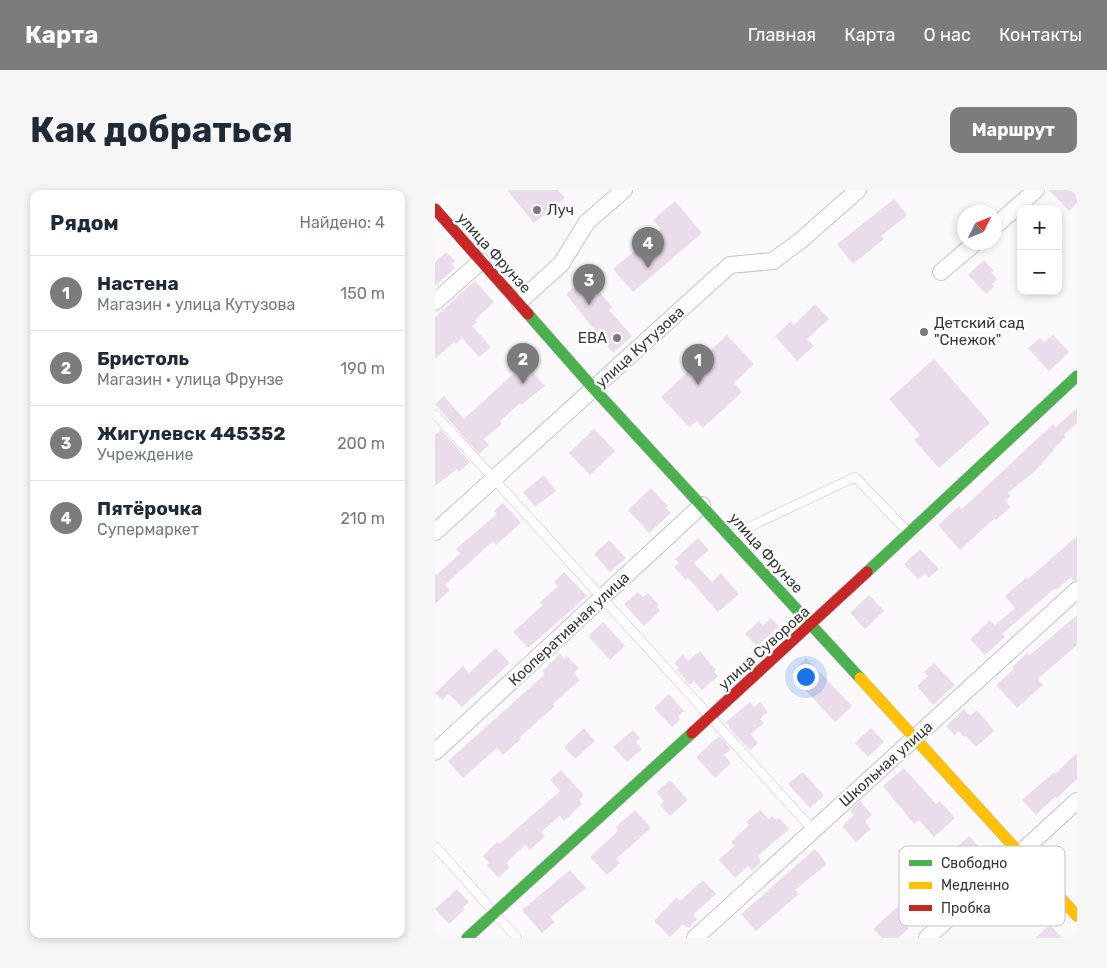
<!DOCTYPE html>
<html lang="ru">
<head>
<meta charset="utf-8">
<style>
	:root { --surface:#fff; --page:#f6f6f7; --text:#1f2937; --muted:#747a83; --line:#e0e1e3; --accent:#7d7b7d }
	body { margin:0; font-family:Rubik,sans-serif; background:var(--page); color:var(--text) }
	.controls { position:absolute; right:15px; top:15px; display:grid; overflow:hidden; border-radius:10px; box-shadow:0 2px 8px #0003 }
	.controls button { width:45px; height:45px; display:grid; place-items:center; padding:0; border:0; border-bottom:1px solid var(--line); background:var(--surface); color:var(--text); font:25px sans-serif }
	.compass { position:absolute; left:522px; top:15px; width:45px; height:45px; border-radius:50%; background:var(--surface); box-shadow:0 2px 8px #0003; rotate:47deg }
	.you { position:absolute; left:370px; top:486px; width:18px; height:18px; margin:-12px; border:4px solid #fff; border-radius:50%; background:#1a73e8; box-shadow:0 0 0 8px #1a73e833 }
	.badge { display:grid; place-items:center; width:32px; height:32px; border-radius:50%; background:var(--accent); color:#fff; font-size:16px; font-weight:700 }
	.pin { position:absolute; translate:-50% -41px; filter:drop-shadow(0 1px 2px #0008) }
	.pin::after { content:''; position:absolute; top:26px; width:18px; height:15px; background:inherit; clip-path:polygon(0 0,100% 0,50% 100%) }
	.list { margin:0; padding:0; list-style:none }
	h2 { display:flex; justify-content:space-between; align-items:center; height:65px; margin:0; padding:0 20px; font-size:21px }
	h2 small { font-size:16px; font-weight:400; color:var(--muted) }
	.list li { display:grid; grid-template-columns:32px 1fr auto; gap:15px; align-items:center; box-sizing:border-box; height:75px; padding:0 20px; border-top:1px solid var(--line) }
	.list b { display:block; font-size:19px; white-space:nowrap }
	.list p { margin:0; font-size:16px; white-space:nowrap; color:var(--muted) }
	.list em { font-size:16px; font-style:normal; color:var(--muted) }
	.map { position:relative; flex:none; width:642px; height:748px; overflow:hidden; border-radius:10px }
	header { display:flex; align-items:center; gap:30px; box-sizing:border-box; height:70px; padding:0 25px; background:var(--accent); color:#fff }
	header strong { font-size:24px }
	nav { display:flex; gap:28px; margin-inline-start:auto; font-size:18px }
	.intro { display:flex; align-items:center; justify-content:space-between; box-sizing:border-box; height:120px; padding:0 30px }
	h1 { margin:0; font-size:35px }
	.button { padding:12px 22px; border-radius:10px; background:var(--accent); color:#fff; font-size:18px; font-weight:700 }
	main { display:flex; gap:30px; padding:0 30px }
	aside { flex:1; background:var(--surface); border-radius:10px; box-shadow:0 2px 8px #0003 }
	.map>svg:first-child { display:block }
	.building { fill:#eadcea }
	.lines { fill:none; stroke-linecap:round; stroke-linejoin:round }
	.lane-casing { stroke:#c6c4c6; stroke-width:10 }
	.street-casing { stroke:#c6c4c6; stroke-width:18 }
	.fast-casing { stroke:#c6c4c6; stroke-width:12 }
	.slow-casing { stroke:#c6c4c6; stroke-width:12 }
	.jam-casing { stroke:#c6c4c6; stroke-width:12 }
	.lane { stroke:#fffeff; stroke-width:9 }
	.street { stroke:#fffeff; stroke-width:16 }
	.fast { stroke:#4caf50; stroke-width:11 }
	.slow { stroke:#ffc107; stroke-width:11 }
	.jam { stroke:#c62828; stroke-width:11 }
	.poi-dot { fill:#7d7b7d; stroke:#fff; stroke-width:2 }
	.labels { text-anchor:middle; stroke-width:5; stroke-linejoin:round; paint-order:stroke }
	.poi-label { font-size:15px; fill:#393739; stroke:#fff; text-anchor:start }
	.street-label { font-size:15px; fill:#393739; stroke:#fff }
	.key { fill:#fff; stroke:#c4c3c4; stroke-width:1 }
	.key-label { font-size:14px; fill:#393739 }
</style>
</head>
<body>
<header>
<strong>Карта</strong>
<nav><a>Главная</a><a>Карта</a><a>О нас</a><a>Контакты</a></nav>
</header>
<div class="intro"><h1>Как добраться</h1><a class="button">Маршрут</a></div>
<main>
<aside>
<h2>Рядом<small>Найдено: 4</small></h2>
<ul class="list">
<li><span class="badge">1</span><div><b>Настена</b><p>Магазин · улица Кутузова</p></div><em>150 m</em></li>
<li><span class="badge">2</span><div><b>Бристоль</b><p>Магазин · улица Фрунзе</p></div><em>190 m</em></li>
<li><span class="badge">3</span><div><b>Жигулевск 445352</b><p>Учреждение</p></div><em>200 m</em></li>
<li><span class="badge">4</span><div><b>Пятёрочка</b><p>Супермаркет</p></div><em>210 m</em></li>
</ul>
</aside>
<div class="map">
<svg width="642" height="748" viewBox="0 0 642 748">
	<rect width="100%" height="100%" fill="#fcf9fc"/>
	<!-- building -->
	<g class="building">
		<path d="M72 0H123L130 8 99 33Z"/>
		<path d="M614 0H642V13L634 21Z"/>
		<path d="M459 9 472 25 446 46 449 49 418 74 402 54Z"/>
		<path d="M240 11 267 43 198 102 178 79 226 39 218 30Z"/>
		<path d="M11 62 20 71 17 74 20 78 0 96V72Z"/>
		<path d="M549 70 559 81 556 82 562 89 557 94 560 96 551 104 533 85Z"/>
		<path d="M152 87 177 117 174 120 197 146 178 163 131 104Z"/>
		<path d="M40 91 59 112 40 130 42 132 37 136 56 157 44 167 27 148 21 154 19 152 0 169V127Z"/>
		<path d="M380 114 394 129 372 149 379 156 362 171 340 146 356 131 359 135Z"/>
		<path d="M292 145 319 174 299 193 307 202 268 238 262 231 254 237 226 207Z"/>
		<path d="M618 145 634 162 614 181 593 158 605 148 609 152Z"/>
		<path d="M499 169 555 233 504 278 479 250 485 245 454 209Z"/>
		<path d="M90 173 110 196 86 215 85 213 65 231 67 234 49 249 54 255 44 264 0 214 9 206 29 229Z"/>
		<path d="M642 218V233L629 245 631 247 618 259 619 260 599 282 573 303 576 306 570 311 576 317 561 330 559 329 525 360 503 335 524 316 527 319 618 234 621 237Z"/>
		<path d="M159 239 180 261 155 285 134 263Z"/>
		<path d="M6 240 35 272 24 282 22 279 0 296V245Z"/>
		<path d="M109 285 121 301 100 317 88 302Z"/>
		<path d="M216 298 233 316 231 318 236 323 214 343 193 320Z"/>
		<path d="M68 313 86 333 61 355 58 351 10 395 15 400 0 414V384L2 385 25 363 21 359 62 324 59 321Z"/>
		<path d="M642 346V390L639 391 636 387 621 400 619 399 567 444 570 447 550 465 535 449 555 430 560 435 580 418 570 406 592 387 593 389Z"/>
		<path d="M263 348 274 360 259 373 277 392 286 383 304 404 283 422 253 388 251 390 239 377 244 373 240 369Z"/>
		<path d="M174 350 191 368 175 382 159 364Z"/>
		<path d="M485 359 504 379 494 388 490 383 483 389 469 374Z"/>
		<path d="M129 382 152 406 93 458 78 442 108 415 105 412 123 396 119 392Z"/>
		<path d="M203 402 208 407 213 403 224 415 222 417 225 421 209 436 189 414Z"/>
		<path d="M434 405 449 421 430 439 415 423Z"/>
		<path d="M642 425V455L603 489 608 495 582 518 561 495 579 479 577 477 592 463 595 465Z"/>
		<path d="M336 428 344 436 322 456 310 444 324 431 328 435Z"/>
		<path d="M168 432 190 456 175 470 153 446Z"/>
		<path d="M61 458 75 473 27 517 14 504 7 510 0 503 28 476 34 483Z"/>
		<path d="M265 461 281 480 279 482 283 486 267 500 259 491 255 495 242 480 244 478 239 473 248 465 253 471Z"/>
		<path d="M125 464 129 469 132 466 144 478 139 483 145 490 118 514 120 516 84 548 86 549 68 565 62 558 28 588 13 571 110 484 107 481Z"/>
		<path d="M371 468 417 516 400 532 363 492 367 489 359 480Z"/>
		<path d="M499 473 520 495 498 515 482 496 493 486 489 482Z"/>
		<path d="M234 504 249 521 243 527 245 530 237 537 219 518Z"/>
		<path d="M315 512 319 517 325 512 333 522 325 529 329 533 316 544 323 553 315 560 294 538 295 537 291 532Z"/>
		<path d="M529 519 535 526 542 520 559 541 541 557 531 546 529 547 524 541 519 545 511 536Z"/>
		<path d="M149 538 160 551 140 569 129 557Z"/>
		<path d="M436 538 449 552 433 567 420 553Z"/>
		<path d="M198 540 205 548 201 552 207 559 192 572 178 557Z"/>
		<path d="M284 546 296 559 289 565 296 573 280 588 261 567Z"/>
		<path d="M642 563V589L622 608 620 607 601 625 587 610 619 582 621 583Z"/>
		<path d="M469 578 501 614 505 611 520 628 499 647 484 630 479 634 448 596Z"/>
		<path d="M126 580 149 605 144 610 147 614 129 631 125 626 106 642 110 646 95 660 90 655 71 673 75 677 63 688 52 675 54 673 48 666 62 652 64 654 125 601 115 590Z"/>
		<path d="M368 582 389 606 375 618 353 594Z"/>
		<path d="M235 590 253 610 235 626 225 615 229 611 221 602Z"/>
		<path d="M425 611 437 625 430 631 436 639 421 652 407 636 419 625 415 620Z"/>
		<path d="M200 620 216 638 181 669 185 673 172 685 155 667 183 641 181 637Z"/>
		<path d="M325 620 334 629 337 626 341 630 344 628 354 639 323 666 326 672 317 681 313 676 300 688 284 670 299 656 296 652 314 635 311 632Z"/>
		<path d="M534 646 550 664 535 678 524 666 527 663 522 657Z"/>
		<path d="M380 659 392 674 360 700 364 704 321 741 306 724Z"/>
		<path d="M135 680 151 698 115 727 120 732 107 743 87 720Z"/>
		<path d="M268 690 281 704 258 725 262 729 253 738 248 734 235 747 219 731 241 708 245 711Z"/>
		<path d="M487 695 500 710 472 736 474 738 463 748H447L438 739Z"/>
		<path d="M22 699 34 712 28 717 30 719 14 734 0 719Z"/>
		<path d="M615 735 627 748H600Z"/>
	</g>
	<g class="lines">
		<defs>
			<g id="lane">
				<path d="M0 224 378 640"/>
				<path d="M295 346 420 287 473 342"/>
				<path d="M0 656 82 748"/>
			</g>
			<g id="street">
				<path d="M560 36 601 0"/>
				<path d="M506 82 541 52"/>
				<path d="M0 112 46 71"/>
				<path d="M84 112 126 74 152 32 189 0"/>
				<path d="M0 342 295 75 338 71 365 51 423 0"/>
				<path d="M0 562 267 315"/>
				<path d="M260 748 642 400"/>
				<path d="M492 748 642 611"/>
			</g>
			<g id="fast">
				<path d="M93 124 159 199 425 488"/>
				<path d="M432 382 642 186"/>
				<path d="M32 748 257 543"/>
			</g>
			<path id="slow" d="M425 488 642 726"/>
			<g id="jam">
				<path d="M0 19 93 124"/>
				<path d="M257 543 432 382"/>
			</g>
		</defs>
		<!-- lane casing -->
		<use href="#lane" class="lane-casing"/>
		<!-- street casing -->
		<use href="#street" class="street-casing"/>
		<!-- fast casing -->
		<use href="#fast" class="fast-casing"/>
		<!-- slow casing -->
		<use href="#slow" class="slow-casing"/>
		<!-- jam casing -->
		<use href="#jam" class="jam-casing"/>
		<!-- lane -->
		<use href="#lane" class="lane"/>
		<!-- street -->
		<use href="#street" class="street"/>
		<!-- fast -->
		<use href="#fast" class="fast"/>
		<!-- slow -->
		<use href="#slow" class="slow"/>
		<!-- jam -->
		<use href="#jam" class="jam"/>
	</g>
	<!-- markers -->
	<g class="poi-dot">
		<circle cx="102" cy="20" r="5"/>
		<circle cx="489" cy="142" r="5"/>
		<circle cx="182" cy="148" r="5"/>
	</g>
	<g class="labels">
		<!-- poi labels -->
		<g class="poi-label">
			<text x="112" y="25">Луч</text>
			<text x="499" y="138">Детский сад<tspan x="499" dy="17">"Снежок"</tspan></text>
			<text x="172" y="153" text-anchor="end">ЕВА</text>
		</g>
		<!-- street labels -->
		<g class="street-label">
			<text transform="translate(59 63) rotate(48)" y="5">улица Фрунзе</text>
			<text transform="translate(205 157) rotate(-42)" y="5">улица Кутузова</text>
			<text transform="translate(331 363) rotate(48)" y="5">улица Фрунзе</text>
			<text transform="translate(134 439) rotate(-43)" y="5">Кооперативная улица</text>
			<text transform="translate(329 458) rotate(-42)" y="5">улица Суворова</text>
			<text transform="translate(451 574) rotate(-42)" y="5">Школьная улица</text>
		</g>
	</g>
	<!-- legend -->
	<rect x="464" y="656" width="166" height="80" rx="8" class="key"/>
	<rect x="474" y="670" width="23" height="6" fill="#4caf50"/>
	<rect x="474" y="692" width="23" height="7" fill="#ffc107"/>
	<rect x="474" y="715" width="23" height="6" fill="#c62828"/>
	<g class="key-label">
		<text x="506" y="678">Свободно</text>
		<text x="506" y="700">Медленно</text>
		<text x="506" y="723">Пробка</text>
	</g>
</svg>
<div class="controls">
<button>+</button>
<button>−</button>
</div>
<svg class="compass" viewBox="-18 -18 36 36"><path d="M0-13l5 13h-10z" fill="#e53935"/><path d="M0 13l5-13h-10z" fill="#747a83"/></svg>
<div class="you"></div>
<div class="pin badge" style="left:263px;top:195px">1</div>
<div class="pin badge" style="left:88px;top:194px">2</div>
<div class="pin badge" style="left:154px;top:115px">3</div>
<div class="pin badge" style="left:213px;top:78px">4</div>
</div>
</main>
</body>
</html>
